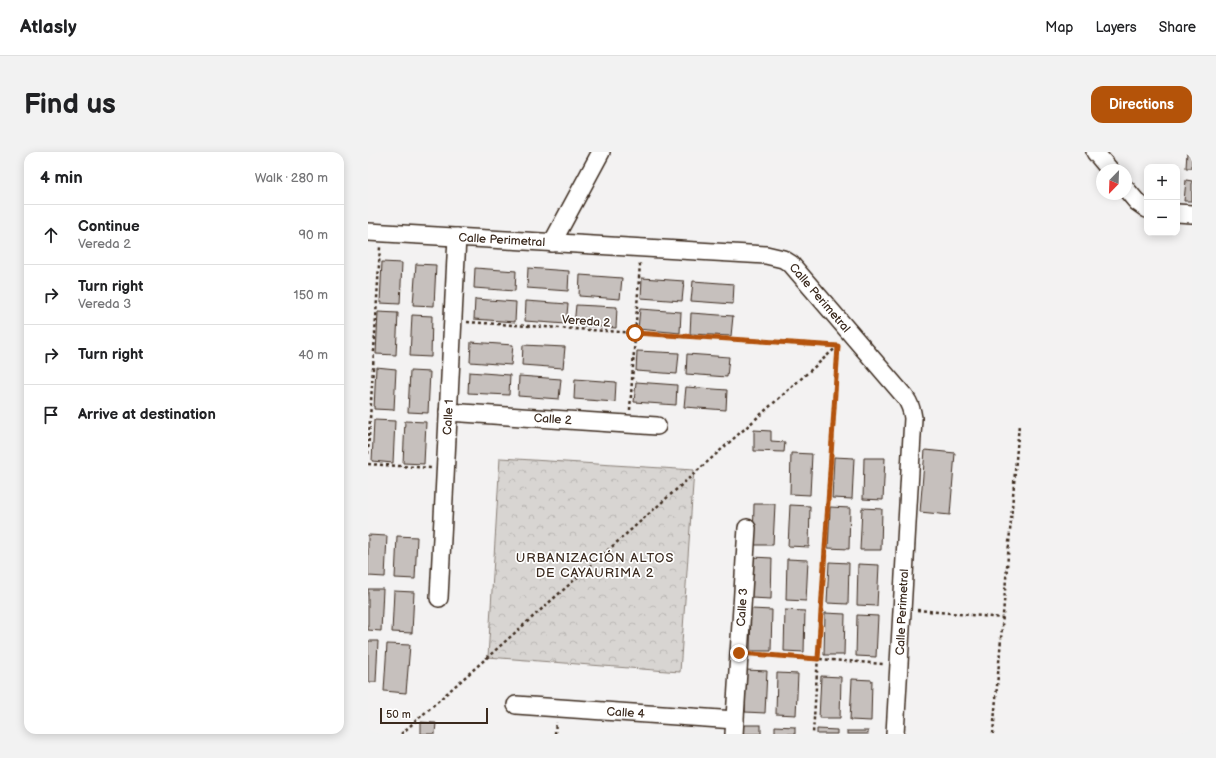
<!DOCTYPE html>
<html lang="en">
<head>
<meta charset="utf-8">
<style>
	:root { --surface:#fff; --page:#f2f2f2; --text:#202124; --muted:#757577; --line:#e0e0e0; --accent:#b45309 }
	body { margin:0; font-family:"Balsamiq Sans",sans-serif; background:var(--page); color:var(--text) }
	.controls { position:absolute; right:12px; top:12px; display:grid; overflow:hidden; border-radius:8px; box-shadow:0 2px 10px #0003 }
	.controls button { width:36px; height:36px; display:grid; place-items:center; padding:0; border:0; border-bottom:1px solid var(--line); background:var(--surface); color:var(--text); font:20px sans-serif }
	.compass { position:absolute; left:728px; top:12px; width:36px; height:36px; border-radius:50%; background:var(--surface); box-shadow:0 2px 10px #0003; rotate:203deg }
	.scale { position:absolute; left:12px; bottom:10px; width:108px; box-sizing:border-box; padding-left:4px; border:2px solid #3b2a1e; border-top:0; font-size:11px; line-height:14px; white-space:nowrap; color:#3b2a1e; -webkit-text-stroke:3px #fff; paint-order:stroke }
	.stop { position:absolute; width:12px; height:12px; margin:-9px; border:3px solid #b45309; border-radius:50%; background:#fff }
	.stop.end { background:#b45309; border-color:#fff; box-shadow:0 1px 4px #0008 }
	.list { margin:0; padding:0; list-style:none }
	h2 { display:flex; justify-content:space-between; align-items:center; height:52px; margin:0; padding:0 16px; font-size:17px }
	h2 small { font-size:13px; font-weight:400; color:var(--muted) }
	.list li { display:grid; grid-template-columns:26px 1fr auto; gap:12px; align-items:center; box-sizing:border-box; height:60px; padding:0 16px; border-top:1px solid var(--line) }
	.list b { display:block; font-size:15px; white-space:nowrap }
	.list p { margin:0; font-size:13px; white-space:nowrap; color:var(--muted) }
	.list em { font-size:13px; font-style:normal; color:var(--muted) }
	.icon { flex:none; width:22px; height:22px; fill:none; stroke:currentColor; stroke-width:2; stroke-linecap:round; stroke-linejoin:round }
	.map { position:relative; flex:none; width:824px; height:582px; overflow:hidden; border-radius:12px }
	header { display:flex; align-items:center; gap:24px; box-sizing:border-box; height:56px; padding:0 20px; background:var(--surface); border-bottom:1px solid var(--line) }
	header strong { font-size:19px }
	nav { display:flex; gap:22px; margin-inline-start:auto; font-size:14px }
	.intro { display:flex; align-items:center; justify-content:space-between; box-sizing:border-box; height:96px; padding:0 24px }
	h1 { margin:0; font-size:28px }
	.button { padding:10px 18px; border-radius:12px; background:var(--accent); color:#fff; font-size:14px; font-weight:700 }
	main { display:flex; gap:24px; padding:0 24px }
	aside { flex:1; background:var(--surface); border-radius:12px; box-shadow:0 2px 10px #0003 }
	.map>svg:first-child { display:block }
	.park { fill:url(#park-crowns); stroke:#8a8078 }
	.building { fill:#c6c0bd; stroke:#3b2a1e }
	.lines { fill:none; stroke-linecap:round; stroke-linejoin:round }
	.minor-casing { stroke:#3b2a1e; stroke-width:20 }
	.path { stroke:#3b2a1e; stroke-width:2.5; stroke-dasharray:3 3; stroke-linecap:butt }
	.minor { stroke:#fff; stroke-width:17 }
	.route { stroke:#b45309; stroke-width:5 }
	.labels { text-anchor:middle; stroke-width:3.5; stroke-linejoin:round; paint-order:stroke }
	.street-label { font-size:12px; fill:#3b2a1e; stroke:#fff }
	.neighbourhood-label { font-size:13px; letter-spacing:1px; fill:#3b2a1e; stroke:#fff }
</style>
</head>
<body>
<header>
<strong>Atlasly</strong>
<nav><a>Map</a><a>Layers</a><a>Share</a></nav>
</header>
<div class="intro"><h1>Find us</h1><a class="button">Directions</a></div>
<main>
<aside>
<h2>4 min<small>Walk · 280 m</small></h2>
<ul class="list">
<li><svg class="icon" aria-label="ahead" viewBox="0 0 24 24"><path d="M12 20V5M6 11l6-6 6 6"/></svg><div><b>Continue</b><p>Vereda 2</p></div><em>90 m</em></li>
<li><svg class="icon" aria-label="right" viewBox="0 0 24 24"><path d="M7 20v-9h11M14 6l5 5-5 5"/></svg><div><b>Turn right</b><p>Vereda 3</p></div><em>150 m</em></li>
<li><svg class="icon" aria-label="right" viewBox="0 0 24 24"><path d="M7 20v-9h11M14 6l5 5-5 5"/></svg><div><b>Turn right</b></div><em>40 m</em></li>
<li><svg class="icon" aria-label="arrive" viewBox="0 0 24 24"><path d="M6 21V4h12l-3 4 3 4H6"/></svg><div><b>Arrive at destination</b></div></li>
</ul>
</aside>
<div class="map">
<svg width="824" height="582" viewBox="0 0 824 582">
	<defs>
		<pattern id="park-crowns" width="20" height="18" patternUnits="userSpaceOnUse"><rect width="20" height="18" fill="#d8d5d2"/><path d="M2 6a3 3 0 1 1 6 0M12 15a3 3 0 1 1 6 0" fill="none" stroke="#bab7b4"/></pattern>
	</defs>
	<rect width="100%" height="100%" fill="#f3f2f2"/>
	<filter id="ink" filterUnits="userSpaceOnUse"><feTurbulence type="fractalNoise" baseFrequency=".025" numOctaves="2"/><feDisplacementMap in="SourceGraphic" scale="8" xChannelSelector="R" yChannelSelector="G"/><feConvolveMatrix kernelMatrix="1 2 1 2 8 2 1 2 1" color-interpolation-filters="sRGB"/></filter>
	<g filter="url(#ink)">
		<!-- park -->
		<path class="park" d="M132 306 326 318 312 520 120 505Z"/>
		<!-- building -->
		<g class="building">
			<path d="M819 0H824V16H818Z"/>
			<path d="M818 28 824 29V49H816Z"/>
			<path d="M14 110 34 111 32 152 12 151Z"/>
			<path d="M48 112 68 113 66 154 45 153Z"/>
			<path d="M107 116 148 119 147 139 106 136Z"/>
			<path d="M160 116 201 119 200 139 159 136Z"/>
			<path d="M212 123 254 126 252 147 211 144Z"/>
			<path d="M274 126 316 129 314 149 273 146Z"/>
			<path d="M325 129 366 132 365 152 323 149Z"/>
			<path d="M107 147 148 150 147 170 106 167Z"/>
			<path d="M158 149 200 152 198 172 157 169Z"/>
			<path d="M208 153 249 155 248 176 206 173Z"/>
			<path d="M272 157 313 160 312 181 270 177Z"/>
			<path d="M10 160 30 161 28 203 8 202Z"/>
			<path d="M323 161 365 164 363 184 322 182Z"/>
			<path d="M44 163 64 164 63 205 42 204Z"/>
			<path d="M103 190 145 193 143 213 102 210Z"/>
			<path d="M155 193 197 195 195 216 154 213Z"/>
			<path d="M269 199 311 201 309 222 268 219Z"/>
			<path d="M319 202 361 205 359 225 318 222Z"/>
			<path d="M8 215 28 217 26 258 6 257Z"/>
			<path d="M42 219 62 220 60 261 40 260Z"/>
			<path d="M101 220 142 223 141 243 100 241Z"/>
			<path d="M151 224 193 227 191 247 150 244Z"/>
			<path d="M207 227 248 230 247 250 206 247Z"/>
			<path d="M268 230 309 233 308 253 266 250Z"/>
			<path d="M318 235 359 238 358 258 316 255Z"/>
			<path d="M6 268 27 269 25 311 4 309Z"/>
			<path d="M37 269 58 270 56 312 35 311Z"/>
			<path d="M386 278 403 279V289L417 290 416 300 386 299Z"/>
			<path d="M557 298 587 301 582 363 552 360Z"/>
			<path d="M423 301 444 302 442 343 422 342Z"/>
			<path d="M466 305 486 306 484 347 464 346Z"/>
			<path d="M496 306H517L515 348 495 347Z"/>
			<path d="M386 352H407L405 393H385Z"/>
			<path d="M422 353 442 354 441 395 420 394Z"/>
			<path d="M462 355 482 356 481 397 460 396Z"/>
			<path d="M494 356 514 357 513 398H492Z"/>
			<path d="M0 383 19 384 17 425 0 424Z"/>
			<path d="M29 384 49 385 47 427 27 426Z"/>
			<path d="M384 405 404 406 403 447 383 446Z"/>
			<path d="M419 407 440 408 438 449 418 448Z"/>
			<path d="M461 410 481 411 480 452 459 451Z"/>
			<path d="M490 412 511 413 509 454 489 453Z"/>
			<path d="M0 437H15L13 479 0 478Z"/>
			<path d="M26 439 46 440 44 481 24 480Z"/>
			<path d="M383 457 404 458 403 499H382Z"/>
			<path d="M417 458 437 459 436 500 416 499Z"/>
			<path d="M457 461 477 462 476 503H456Z"/>
			<path d="M489 463 510 464 508 505 488 504Z"/>
			<path d="M0 489H10L8 530H0Z"/>
			<path d="M19 492 42 493 38 541 16 539Z"/>
			<path d="M378 518 399 519 397 561 377 560Z"/>
			<path d="M409 521 430 522 428 563 408 562Z"/>
			<path d="M453 524 473 525 472 566H451Z"/>
			<path d="M484 527 504 528 503 569 482 568Z"/>
			<path d="M53 570 68 571 67 582H53Z"/>
			<rect x="373" y="573" width="20" height="9"/>
			<path d="M407 574 427 575V582H407Z"/>
			<path d="M449 577 469 578V582H449Z"/>
			<rect x="479" y="579" width="21" height="3"/>
		</g>
		<g class="lines">
			<defs>
				<g id="minor">
					<path d="M727 0 742 18"/>
					<path d="M758 37 769 50 779 57"/>
					<path d="M809 61 824 62"/>
					<path id="s1" d="M0 80 398 103 415 107 423 112 537 245C542 252 544 258 545 266L527 582"/>
					<path d="M184 91 233 0"/>
					<path id="s2" d="M80 260 289 274"/>
					<path id="s3" d="M71 446 89 85"/>
					<path id="s4" d="M148 553 367 568"/>
					<path id="s5" d="M366 582 379 376"/>
				</g>
			</defs>
			<!-- minor casing -->
			<use href="#minor" class="minor-casing"/>
			<!-- path -->
			<g class="path">
				<path d="M99 170 470 194 445 582"/>
				<path d="M262 258 272 111"/>
				<path d="M0 302 12 95"/>
				<path d="M0 312 63 316"/>
				<path d="M549 458 635 466"/>
				<path d="M386 502 516 512"/>
				<path d="M33 582 471 193"/>
				<path d="M187 582 188 570"/>
				<path d="M625 582 651 272"/>
			</g>
			<!-- minor -->
			<use href="#minor" class="minor"/>
		</g>
	</g>
	<g class="lines" filter="url(#ink)">
		<!-- route -->
		<path class="route" d="M267 181 470 194 450 507 371 501"/>
	</g>
	<g class="labels">
		<!-- street labels -->
		<g class="street-label">
			<text dy="4" stroke="none"><textPath href="#s1" startOffset="134">Calle Perimetral</textPath></text>
			<text dy="4" stroke="none"><textPath href="#s1" startOffset="470">Calle Perimetral</textPath></text>
			<text transform="translate(218 169) rotate(4)" y="4">Vereda 2</text>
			<text dy="4" stroke="none"><textPath href="#s3" startOffset="181">Calle 1</textPath></text>
			<text dy="4" stroke="none"><textPath href="#s2" startOffset="105">Calle 2</textPath></text>
			<text dy="4" stroke="none"><textPath href="#s5" startOffset="127">Calle 3</textPath></text>
			<text transform="translate(534 460) rotate(-87)" y="4">Calle Perimetral</text>
			<text dy="4" stroke="none"><textPath href="#s4" startOffset="110">Calle 4</textPath></text>
		</g>
		<!-- neighbourhood labels -->
		<g class="neighbourhood-label">
			<text x="227" y="410">URBANIZACIÓN ALTOS<tspan x="227" dy="15">DE CAYAURIMA 2</tspan></text>
		</g>
	</g>
</svg>
<div class="controls">
<button>+</button>
<button>−</button>
</div>
<svg class="compass" viewBox="-18 -18 36 36"><path d="M0-13l5 13h-10z" fill="#e53935"/><path d="M0 13l5-13h-10z" fill="#757577"/></svg>
<div class="scale">50 m</div>
<div class="stop" style="left:267px;top:181px"></div>
<div class="stop end" style="left:371px;top:501px"></div>
</div>
</main>
</body>
</html>
